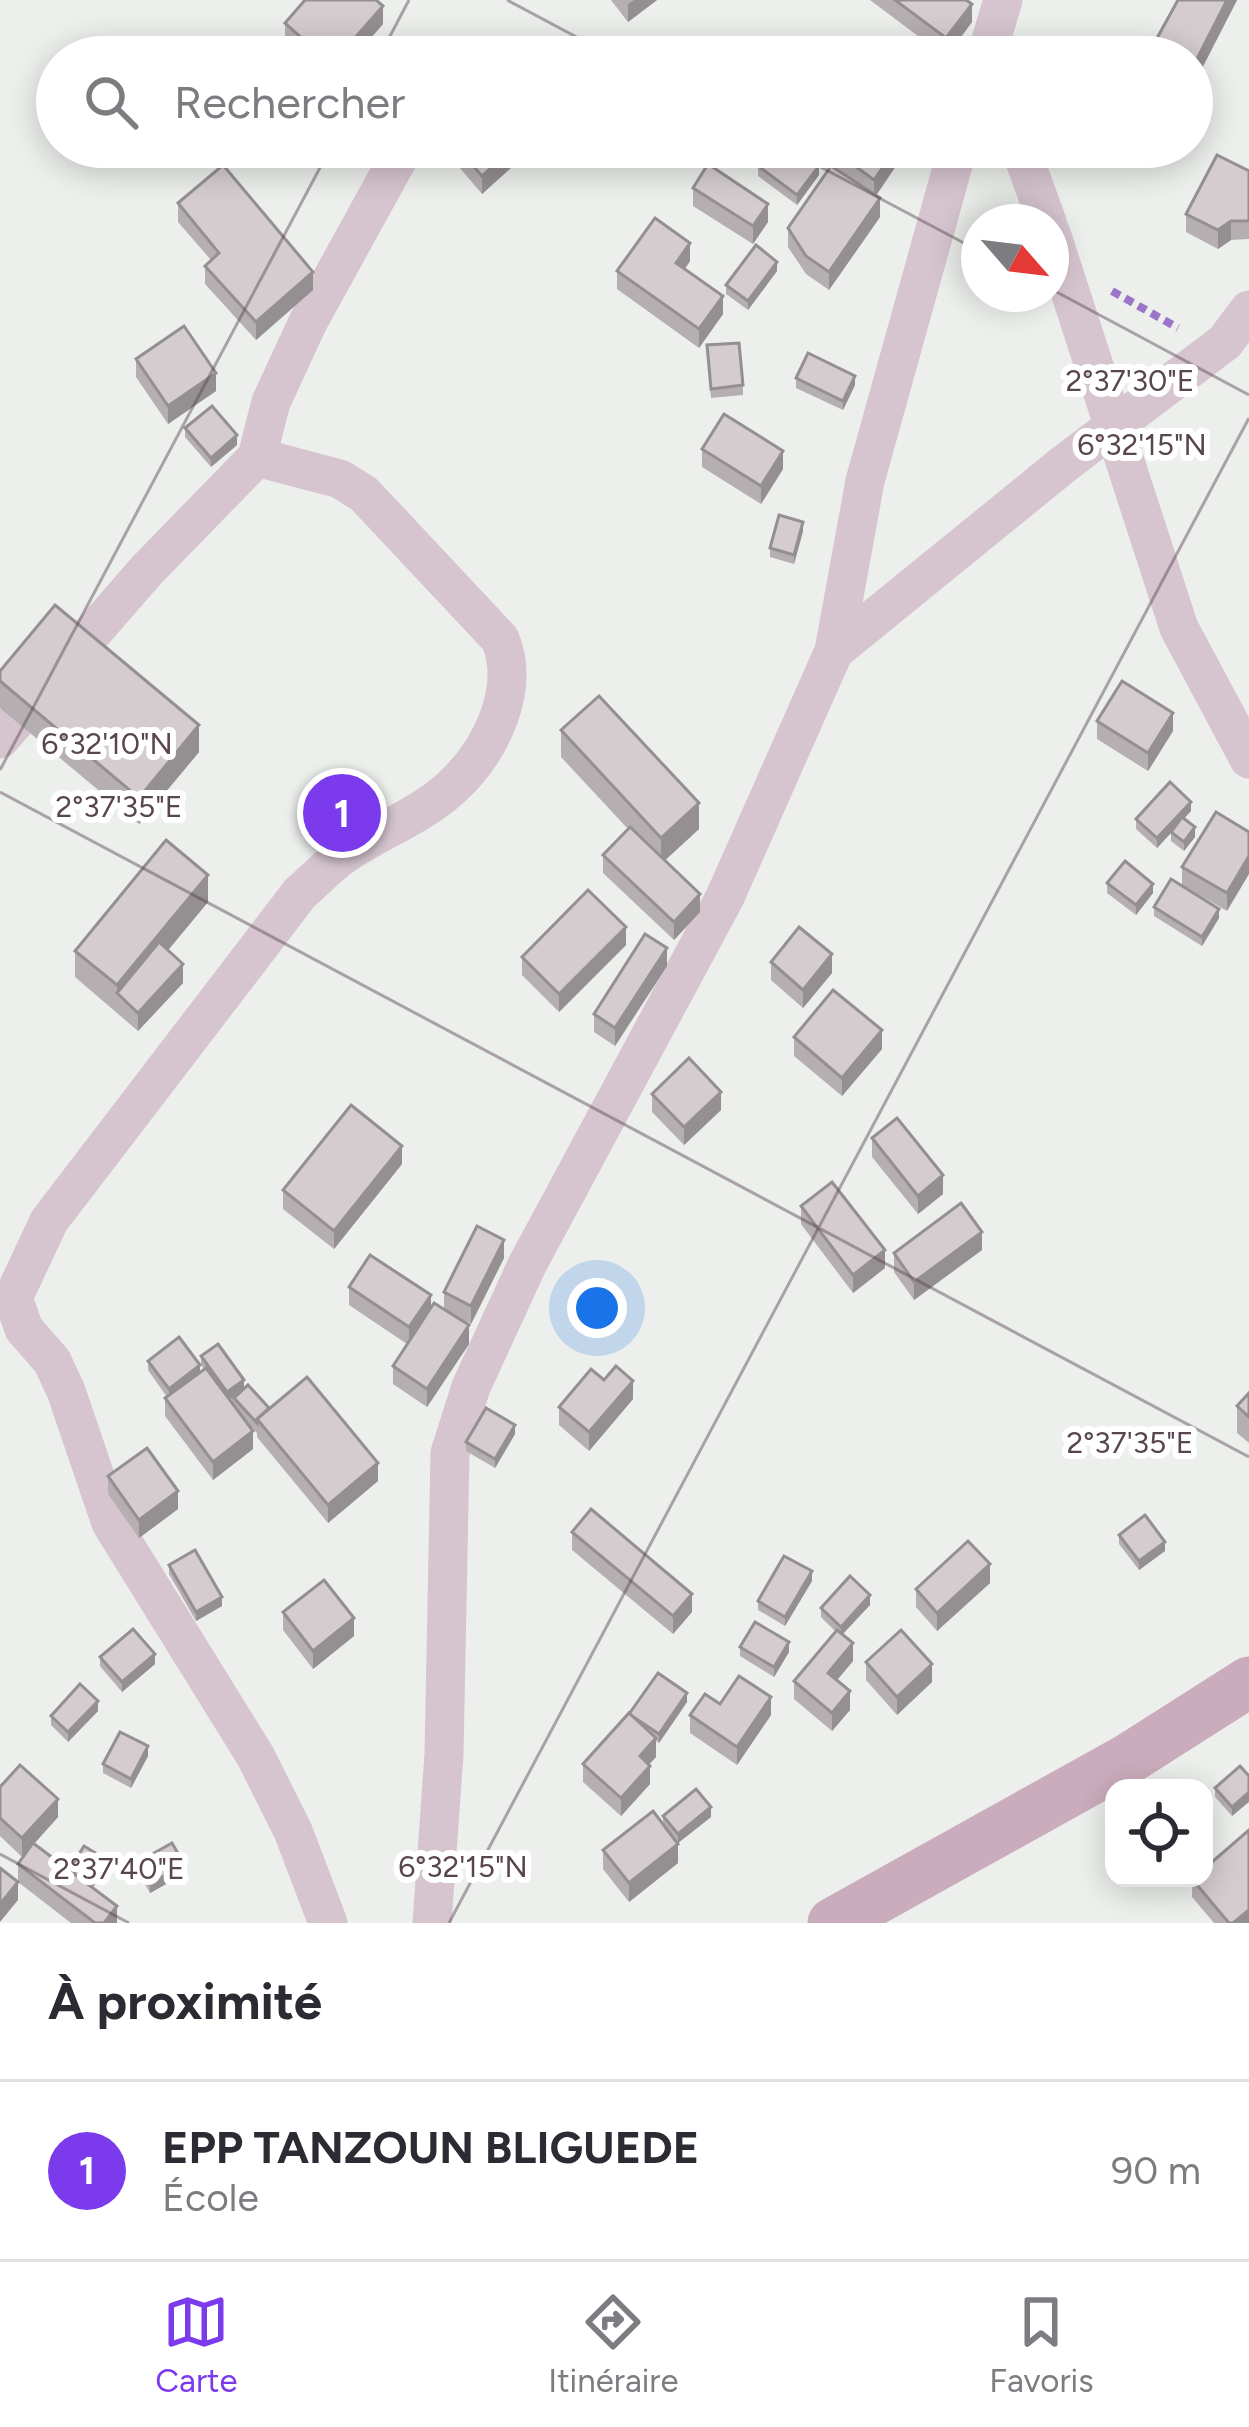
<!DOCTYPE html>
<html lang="fr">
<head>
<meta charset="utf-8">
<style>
	:root { --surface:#fff; --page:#f2f2f3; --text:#2b2b33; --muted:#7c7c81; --line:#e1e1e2; --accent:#7c3aed }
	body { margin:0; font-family:Figtree,sans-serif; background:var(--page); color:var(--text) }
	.controls { position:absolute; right:36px; bottom:36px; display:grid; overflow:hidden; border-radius:24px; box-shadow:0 6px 30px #0003 }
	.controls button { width:108px; height:108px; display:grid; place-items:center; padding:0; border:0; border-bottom:3px solid var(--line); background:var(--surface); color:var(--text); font:60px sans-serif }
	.compass { position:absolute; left:961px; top:204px; width:108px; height:108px; border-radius:50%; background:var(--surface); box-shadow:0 6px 30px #0003; rotate:118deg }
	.you { position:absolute; left:597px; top:1308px; width:42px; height:42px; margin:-30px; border:9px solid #fff; border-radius:50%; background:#1a73e8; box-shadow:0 0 0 18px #1a73e833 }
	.badge { display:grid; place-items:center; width:78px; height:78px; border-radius:50%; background:var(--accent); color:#fff; font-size:39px; font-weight:700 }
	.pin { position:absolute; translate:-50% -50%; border:6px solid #fff; box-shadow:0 3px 12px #0006 }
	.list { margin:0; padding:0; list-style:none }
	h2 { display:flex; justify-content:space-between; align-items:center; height:156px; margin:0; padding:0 48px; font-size:51px }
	h2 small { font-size:39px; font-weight:400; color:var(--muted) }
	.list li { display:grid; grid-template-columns:78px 1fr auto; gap:36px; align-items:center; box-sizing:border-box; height:180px; padding:0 48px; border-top:3px solid var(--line) }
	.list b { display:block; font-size:45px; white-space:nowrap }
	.list p { margin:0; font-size:39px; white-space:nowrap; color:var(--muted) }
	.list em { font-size:39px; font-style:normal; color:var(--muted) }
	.icon { flex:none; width:66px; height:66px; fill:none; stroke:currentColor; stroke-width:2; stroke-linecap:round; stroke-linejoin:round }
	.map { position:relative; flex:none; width:1249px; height:1923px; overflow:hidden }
	.search { position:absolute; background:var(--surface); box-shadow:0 6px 30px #0003; left:36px; right:36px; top:36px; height:132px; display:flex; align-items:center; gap:30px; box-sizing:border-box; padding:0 42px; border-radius:66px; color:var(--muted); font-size:45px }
	.sheet { height:336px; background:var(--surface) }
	nav { display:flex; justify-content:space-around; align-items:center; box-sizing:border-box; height:168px; border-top:3px solid var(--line); background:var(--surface); font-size:33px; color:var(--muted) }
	nav a { display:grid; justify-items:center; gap:6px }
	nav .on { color:var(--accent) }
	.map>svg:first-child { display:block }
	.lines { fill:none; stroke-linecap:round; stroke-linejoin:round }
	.path { stroke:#9c74c9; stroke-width:8; stroke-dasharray:9 6; stroke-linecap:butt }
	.minor { stroke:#d6c5cf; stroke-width:39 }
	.major { stroke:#cbacbc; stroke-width:51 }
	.wall { fill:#b6afb1 }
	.shaded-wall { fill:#948f90 }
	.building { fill:#d4ccce; stroke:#948f90; stroke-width:3 }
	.ticks { fill:none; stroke:#594550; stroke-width:3; stroke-opacity:0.45 }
	.ticks-label { font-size:30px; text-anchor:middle; fill:#594550; stroke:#fff; stroke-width:12; stroke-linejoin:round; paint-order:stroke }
</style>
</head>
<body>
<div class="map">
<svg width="1249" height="1923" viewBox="0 0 1249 1923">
	<rect width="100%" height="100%" fill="#ecefec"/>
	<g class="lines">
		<!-- path -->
		<path class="path" d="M1112 291 1178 328"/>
		<!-- minor -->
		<g class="minor">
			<path d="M986 57 1003 0"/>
			<path d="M1020 147 1047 222"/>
			<path d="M1051 233 1179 628 1249 759"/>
			<path d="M257 457 340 479 364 494 500 639C521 689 491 751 452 787 420 817 377 831 342 856 327 867 314 881 300 893L49 1221 13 1298 24 1329 52 1361 66 1391 111 1523 256 1757 293 1831 328 1923"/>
			<path d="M834 651 1064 464 1225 342 1249 310"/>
			<path d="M0 739 146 571 257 457 271 402 308 322 400 155"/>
			<path d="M432 1923 444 1754 450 1453 471 1387 527 1265 725 897 834 651 865 481 958 147"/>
		</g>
		<!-- major -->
		<path class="major" d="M833 1923 1128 1759 1249 1682"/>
	</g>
	<!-- wall -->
	<g class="wall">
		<path d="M611 0H657L628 22Z"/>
		<path d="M870 0H966L972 22 946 57Z"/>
		<path d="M1178 0H1237L1196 80 1192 77V57H1156V40Z"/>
		<path d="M285 23 383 24 354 57H302L285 42Z"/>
		<path d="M442 147H532V149L482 194Z"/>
		<path d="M898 147V163L876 196 880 217 829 290 806 274 788 247V228L830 168 828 166V148Z"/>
		<path d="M758 166 819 175 797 205 758 176Z"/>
		<path d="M1249 171V239L1231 240 1218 249 1186 232V214Z"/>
		<path d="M693 188 768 222 753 244 693 206Z"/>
		<path d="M178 203 313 290 256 340 205 284V266L211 260 178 222Z"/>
		<path d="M690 261 685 269 723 314 699 348 617 289V271Z"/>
		<path d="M777 271 748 310 726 294V285Z"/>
		<path d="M707 345 743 385V395L711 398Z"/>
		<path d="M136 359 216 391 168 424 136 377Z"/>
		<path d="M796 378 855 385 843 410 796 388Z"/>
		<path d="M185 428 237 445 211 467 185 437Z"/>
		<path d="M702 449 783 469 761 504 702 467Z"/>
		<path d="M803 531 794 564 770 557V548Z"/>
		<path d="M0 671 199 752 139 824 0 708Z"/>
		<path d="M1097 721 1173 731 1148 771 1097 739Z"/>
		<path d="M561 730 699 829 665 860 700 912 674 940 603 873V855L628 829 561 757Z"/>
		<path d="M1191 811 1183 819 1195 837 1184 851 1171 841V833L1157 848 1136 829V819Z"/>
		<path d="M1249 832 1227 911 1182 885V867Z"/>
		<path d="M1107 883 1153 893 1136 915 1107 893Z"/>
		<path d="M208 902 168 950 183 983 138 1031 75 977V951Z"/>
		<path d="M1154 907 1219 918 1202 946 1154 916Z"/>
		<path d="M626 945 559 1012 522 975V957Z"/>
		<path d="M771 962 832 973 803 1008 771 980Z"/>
		<path d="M667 966 615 1046 594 1032V1014Z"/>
		<path d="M794 1037 882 1049 842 1096 794 1056Z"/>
		<path d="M652 1094 721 1110 684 1145 652 1112Z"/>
		<path d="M872 1138 943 1194 918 1214 872 1157Z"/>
		<path d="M402 1164 334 1249 283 1209V1190Z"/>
		<path d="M801 1206 885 1268 853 1293 801 1224Z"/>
		<path d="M982 1250 914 1300 894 1272V1253Z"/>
		<path d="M504 1258 471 1324 446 1311 469 1344 427 1407 393 1384V1366L407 1344 349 1305V1287L444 1310V1292Z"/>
		<path d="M201 1356 269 1408 378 1481 328 1523 257 1437V1433L242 1417 253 1449 213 1480 165 1416V1398L167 1397 148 1370V1361L200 1372 204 1369 201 1365Z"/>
		<path d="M604 1380 633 1399 589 1451 559 1425V1407Z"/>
		<path d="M1249 1393V1443L1237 1433V1406Z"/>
		<path d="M515 1434 495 1468 466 1451V1442Z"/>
		<path d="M108 1476 178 1509 139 1538 108 1494Z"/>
		<path d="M572 1532 692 1612 673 1634 572 1550Z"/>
		<path d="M1119 1535 1165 1551 1139 1570 1119 1544Z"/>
		<path d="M169 1565 222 1606 196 1621 169 1574Z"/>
		<path d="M812 1581 785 1626 758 1610V1601Z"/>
		<path d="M990 1583 937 1631 916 1607V1589Z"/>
		<path d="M870 1605 842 1634 853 1661 837 1680 850 1710 832 1731 794 1699V1681L836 1632 821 1617V1608Z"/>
		<path d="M283 1612 354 1636 313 1669 283 1630Z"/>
		<path d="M740 1647 789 1652 774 1677 740 1656Z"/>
		<path d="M100 1657 155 1664 122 1692 100 1666Z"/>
		<path d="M866 1662 932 1682 897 1715 866 1680Z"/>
		<path d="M687 1702 659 1743 656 1741V1757L649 1764 650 1784 621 1816 583 1782V1764L629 1713Z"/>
		<path d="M720 1704 771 1715 737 1765 690 1733V1715Z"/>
		<path d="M98 1711 68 1742 51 1725V1716Z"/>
		<path d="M148 1756 131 1788 103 1773V1764Z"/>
		<path d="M1249 1776 1232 1816 1215 1797V1788Z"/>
		<path d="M0 1787 58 1817 34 1844 69 1870 105 1868 92 1888 117 1923H71L18 1882V1864L30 1848 22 1857 0 1836Z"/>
		<path d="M663 1816 711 1817 678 1843V1863L629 1902 603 1869V1850L663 1824Z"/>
		<path d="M138 1862 184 1874 150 1893 138 1872Z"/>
		<path d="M1192 1879 1249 1923H1214L1192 1897Z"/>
	</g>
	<!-- shaded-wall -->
	<g class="shaded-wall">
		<path d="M634 0H657L628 22V4Z"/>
		<path d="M1227 0H1237L1196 80V61Z"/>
		<path d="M972 4V22L946 57V38Z"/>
		<path d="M383 6V24L354 57H338Z"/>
		<path d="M514 147H532V149L482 194V176Z"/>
		<path d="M897 147 898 163 874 198V180Z"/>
		<path d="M819 166V175L797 205V195Z"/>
		<path d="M880 198V217L829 290V272Z"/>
		<path d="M768 204V222L753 244V226Z"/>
		<path d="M1231 221V240L1218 249V230Z"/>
		<path d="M1057 241V259L1051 271V253Z"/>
		<path d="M690 243V261L676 281V263Z"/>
		<path d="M777 262V271L748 310V301Z"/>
		<path d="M313 272V290L256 340V322Z"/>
		<path d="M723 296V314L699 348V329Z"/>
		<path d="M216 373V391L168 424V406Z"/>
		<path d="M855 376V385L843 410V401Z"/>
		<path d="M237 435V445L211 467V458Z"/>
		<path d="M783 451V469L761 504V486Z"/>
		<path d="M803 522V531L794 564V555Z"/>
		<path d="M1173 713V731L1148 771V753Z"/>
		<path d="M199 725V752L139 824V798Z"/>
		<path d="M1191 802V811L1157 848V838Z"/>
		<path d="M699 803V829L661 864V838Z"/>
		<path d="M1195 827V837L1184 851V842Z"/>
		<path d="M1249 856V874L1227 911V893Z"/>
		<path d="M208 875V902L126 1001 117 993V1011V985Z"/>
		<path d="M1153 884V893L1136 915V905Z"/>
		<path d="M700 894V912L674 940V922Z"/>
		<path d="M1219 909V918L1202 946V937Z"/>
		<path d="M626 927V945L559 1012V994Z"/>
		<path d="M667 948V966L615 1046V1028Z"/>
		<path d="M832 954V973L803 1008V990Z"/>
		<path d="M183 964V983L138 1031V1013Z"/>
		<path d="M882 1030V1049L842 1096V1078Z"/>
		<path d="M721 1092V1110L684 1145V1127Z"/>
		<path d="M402 1146V1164L334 1249V1231Z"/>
		<path d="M943 1175V1194L918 1214V1196Z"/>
		<path d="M982 1232V1250L914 1300V1282Z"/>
		<path d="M504 1240V1258L471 1324V1306Z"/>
		<path d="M885 1250V1268L853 1293V1275Z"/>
		<path d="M431 1295V1313L409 1345V1327Z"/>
		<path d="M469 1325V1344L427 1407V1389Z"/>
		<path d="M200 1365V1375L169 1398V1389Z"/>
		<path d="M244 1380V1389L227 1401V1392Z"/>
		<path d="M633 1381V1399L589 1451V1432Z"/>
		<path d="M515 1425V1434L495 1468V1459Z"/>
		<path d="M253 1431V1449L213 1480V1462Z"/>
		<path d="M378 1463V1481L328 1523V1505Z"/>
		<path d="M178 1491V1509L139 1538V1520Z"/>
		<path d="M1165 1542V1551L1139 1570V1561Z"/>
		<path d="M990 1564V1583L937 1631V1613Z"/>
		<path d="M812 1571V1581L785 1626V1617Z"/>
		<path d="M692 1594V1612L673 1634V1616Z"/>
		<path d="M870 1595V1605L841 1636V1627Z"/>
		<path d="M222 1597V1606L196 1621V1612Z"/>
		<path d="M354 1618V1636L313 1669V1651Z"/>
		<path d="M789 1642V1652L774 1677V1667Z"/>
		<path d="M853 1643V1661L828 1691V1673Z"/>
		<path d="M155 1654V1664L122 1692V1682Z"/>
		<path d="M932 1664V1682L897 1715V1697Z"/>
		<path d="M850 1691V1710L832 1731V1713Z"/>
		<path d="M687 1693V1702L659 1743V1734Z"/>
		<path d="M771 1697V1715L737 1765V1747Z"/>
		<path d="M98 1701V1711L68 1742V1732Z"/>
		<path d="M656 1738V1757L640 1774V1756Z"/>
		<path d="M148 1746V1756L131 1788V1779Z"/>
		<path d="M650 1766V1784L621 1816V1798Z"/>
		<path d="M1249 1792V1802L1232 1816V1807Z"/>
		<path d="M58 1799V1817L22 1857V1838Z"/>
		<path d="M711 1807V1817L678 1843V1834Z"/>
		<path d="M678 1844V1863L629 1902V1883Z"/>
		<path d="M105 1859V1868L90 1892V1883Z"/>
		<path d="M184 1864V1874L150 1893V1884Z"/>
		<path d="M18 1882V1900L0 1922V1904Z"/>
		<path d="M117 1906V1923H104Z"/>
		<path d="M1249 1910V1923H1233Z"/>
	</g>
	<!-- building -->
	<g class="building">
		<path d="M305 0H376L383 6 338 57H323L285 23Z"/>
		<path d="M895 0H966L972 4 946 38Z"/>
		<path d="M1178 0H1227L1196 61 1192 59V57H1188L1156 40Z"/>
		<path d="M457 147H514L482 176Z"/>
		<path d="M773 147H793L819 166 797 195 758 166Z"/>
		<path d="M829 147H897L874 180Z"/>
		<path d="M1217 155 1249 171V221H1231L1218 230 1186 214Z"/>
		<path d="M708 164 768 204 753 226 693 188Z"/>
		<path d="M223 165 313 272 256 322 205 266 219 253 178 203Z"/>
		<path d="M831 166 880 198 829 272 806 256 788 228Z"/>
		<path d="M1010 216 1022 222H1007Z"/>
		<path d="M655 218 690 243 676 263 723 296 699 329 617 271Z"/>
		<path d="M1051 237 1057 241 1051 253Z"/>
		<path d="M756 245 777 262 748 301 726 285Z"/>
		<path d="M184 326 216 373 168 406 136 359Z"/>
		<path d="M739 343 743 385 711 389 707 345Z"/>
		<path d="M808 353 855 376 843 401 796 378Z"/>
		<path d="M212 406 237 435 211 458 185 428Z"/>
		<path d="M724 414 783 451 761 486 702 449Z"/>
		<path d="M779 515 803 522 794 555 770 548Z"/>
		<path d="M55 605 199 725 139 798 0 681V671Z"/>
		<path d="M1122 681 1173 713 1148 753 1097 721Z"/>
		<path d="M599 696 699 803 661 838 561 730Z"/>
		<path d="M1170 782 1191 802 1157 838 1136 819Z"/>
		<path d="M1216 812 1249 832V856L1227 893 1182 867Z"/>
		<path d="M1182 817 1195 827 1184 842 1171 832Z"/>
		<path d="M630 827 700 894 674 922 603 855Z"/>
		<path d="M166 840 208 875 117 985 75 951Z"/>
		<path d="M1125 861 1153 884 1136 905 1107 883Z"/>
		<path d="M1171 879 1219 909 1202 937 1154 907Z"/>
		<path d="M588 890 626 927 559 994 522 957Z"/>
		<path d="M799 927 832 954 803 990 771 962Z"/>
		<path d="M645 934 667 948 615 1028 594 1014Z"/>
		<path d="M159 942 183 964 138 1013 117 993Z"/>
		<path d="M833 990 882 1030 842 1078 794 1037Z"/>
		<path d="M689 1058 721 1092 684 1127 652 1094Z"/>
		<path d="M351 1105 402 1146 334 1231 283 1190Z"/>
		<path d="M897 1118 943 1175 918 1196 872 1138Z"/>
		<path d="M832 1182 885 1250 853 1275 801 1206Z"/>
		<path d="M961 1203 982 1232 914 1282 894 1253Z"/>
		<path d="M477 1226 504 1240 471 1306 444 1292Z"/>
		<path d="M370 1255 431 1295 409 1327 349 1287Z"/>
		<path d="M434 1303 469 1325 427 1389 393 1366Z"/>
		<path d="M179 1337 200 1365 169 1389 148 1361Z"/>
		<path d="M218 1344 244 1380 227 1392 201 1356Z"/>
		<path d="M616 1366 633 1381 589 1432 559 1407 591 1369 604 1380Z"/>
		<path d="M206 1368 253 1431 213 1462 165 1398Z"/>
		<path d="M307 1377 378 1463 328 1505 257 1419Z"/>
		<path d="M248 1385 269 1408 257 1419V1423L234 1398Z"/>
		<path d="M1249 1393V1417L1237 1406Z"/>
		<path d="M486 1408 515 1425 495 1459 466 1442Z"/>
		<path d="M147 1448 178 1491 139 1520 108 1476Z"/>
		<path d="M591 1509 692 1594 673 1616 572 1532Z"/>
		<path d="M1145 1515 1165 1542 1139 1561 1119 1535Z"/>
		<path d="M968 1541 990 1564 937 1613 916 1589Z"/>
		<path d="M195 1550 222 1597 196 1612 169 1565Z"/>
		<path d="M784 1556 812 1571 785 1617 758 1601Z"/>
		<path d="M850 1576 870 1595 841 1627 821 1608Z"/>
		<path d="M324 1580 354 1618 313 1651 283 1612Z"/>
		<path d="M755 1622 789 1642 774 1667 740 1647Z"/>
		<path d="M133 1629 155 1654 122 1682 100 1657Z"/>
		<path d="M837 1630 853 1643 828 1673 850 1691 832 1713 794 1681Z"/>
		<path d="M901 1630 932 1664 897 1697 866 1662Z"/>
		<path d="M658 1673 687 1693 659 1734 629 1714Z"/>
		<path d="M739 1676 771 1697 737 1747 690 1715 705 1694 720 1704Z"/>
		<path d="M80 1684 98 1701 68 1732 51 1716Z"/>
		<path d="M629 1713 656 1738 640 1756 650 1766 621 1798 583 1764Z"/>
		<path d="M120 1732 148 1746 131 1779 103 1764Z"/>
		<path d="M20 1765 58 1799 22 1838 0 1818V1787Z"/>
		<path d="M1240 1766 1249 1776V1792L1232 1807 1215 1788Z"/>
		<path d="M696 1789 711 1807 678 1834 663 1816Z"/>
		<path d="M653 1811 678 1844 629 1883 603 1850Z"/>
		<path d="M1249 1830V1910L1233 1923H1229L1192 1879 1204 1878V1869Z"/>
		<path d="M33 1843 117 1906 104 1923H95L18 1864Z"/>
		<path d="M172 1843 184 1864 150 1884 138 1862Z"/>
		<path d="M84 1846 105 1859 90 1883 69 1870Z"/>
		<path d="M0 1868 18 1882 0 1904Z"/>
	</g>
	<!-- ticks -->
	<path class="ticks" d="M507 0 614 57M379 57 409 0M783 147 979 251M1051 289 1249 395M0 770 331 147M0 792 1249 1457M0 1854 129 1923M449 1923 1249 418"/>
	<g class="ticks-label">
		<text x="1130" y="391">2°37'30"E</text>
		<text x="1142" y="455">6°32'15"N</text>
		<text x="107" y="754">6°32'10"N</text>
		<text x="119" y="817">2°37'35"E</text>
		<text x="1130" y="1453">2°37'35"E</text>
		<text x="463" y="1877">6°32'15"N</text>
		<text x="119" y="1879">2°37'40"E</text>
	</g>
</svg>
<div class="controls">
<button><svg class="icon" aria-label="locate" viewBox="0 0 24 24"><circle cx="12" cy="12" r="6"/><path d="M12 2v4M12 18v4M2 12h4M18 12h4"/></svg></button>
</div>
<svg class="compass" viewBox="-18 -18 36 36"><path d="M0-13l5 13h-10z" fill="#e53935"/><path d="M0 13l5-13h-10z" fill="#7c7c81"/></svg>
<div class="you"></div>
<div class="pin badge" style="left:342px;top:813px">1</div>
<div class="search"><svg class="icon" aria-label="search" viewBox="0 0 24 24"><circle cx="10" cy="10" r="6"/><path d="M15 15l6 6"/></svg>Rechercher</div>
</div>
<section class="sheet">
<h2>À proximité<small></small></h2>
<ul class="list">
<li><span class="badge">1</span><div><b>EPP TANZOUN BLIGUEDE</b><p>École</p></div><em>90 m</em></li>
</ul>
</section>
<nav>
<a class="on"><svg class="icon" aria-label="map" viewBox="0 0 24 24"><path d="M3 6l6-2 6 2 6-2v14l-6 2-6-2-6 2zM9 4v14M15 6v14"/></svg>Carte</a>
<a><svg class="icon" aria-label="directions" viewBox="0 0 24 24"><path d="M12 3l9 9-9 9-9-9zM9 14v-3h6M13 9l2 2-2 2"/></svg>Itinéraire</a>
<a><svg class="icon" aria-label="saved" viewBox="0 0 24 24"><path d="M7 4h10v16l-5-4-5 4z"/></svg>Favoris</a>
</nav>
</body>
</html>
